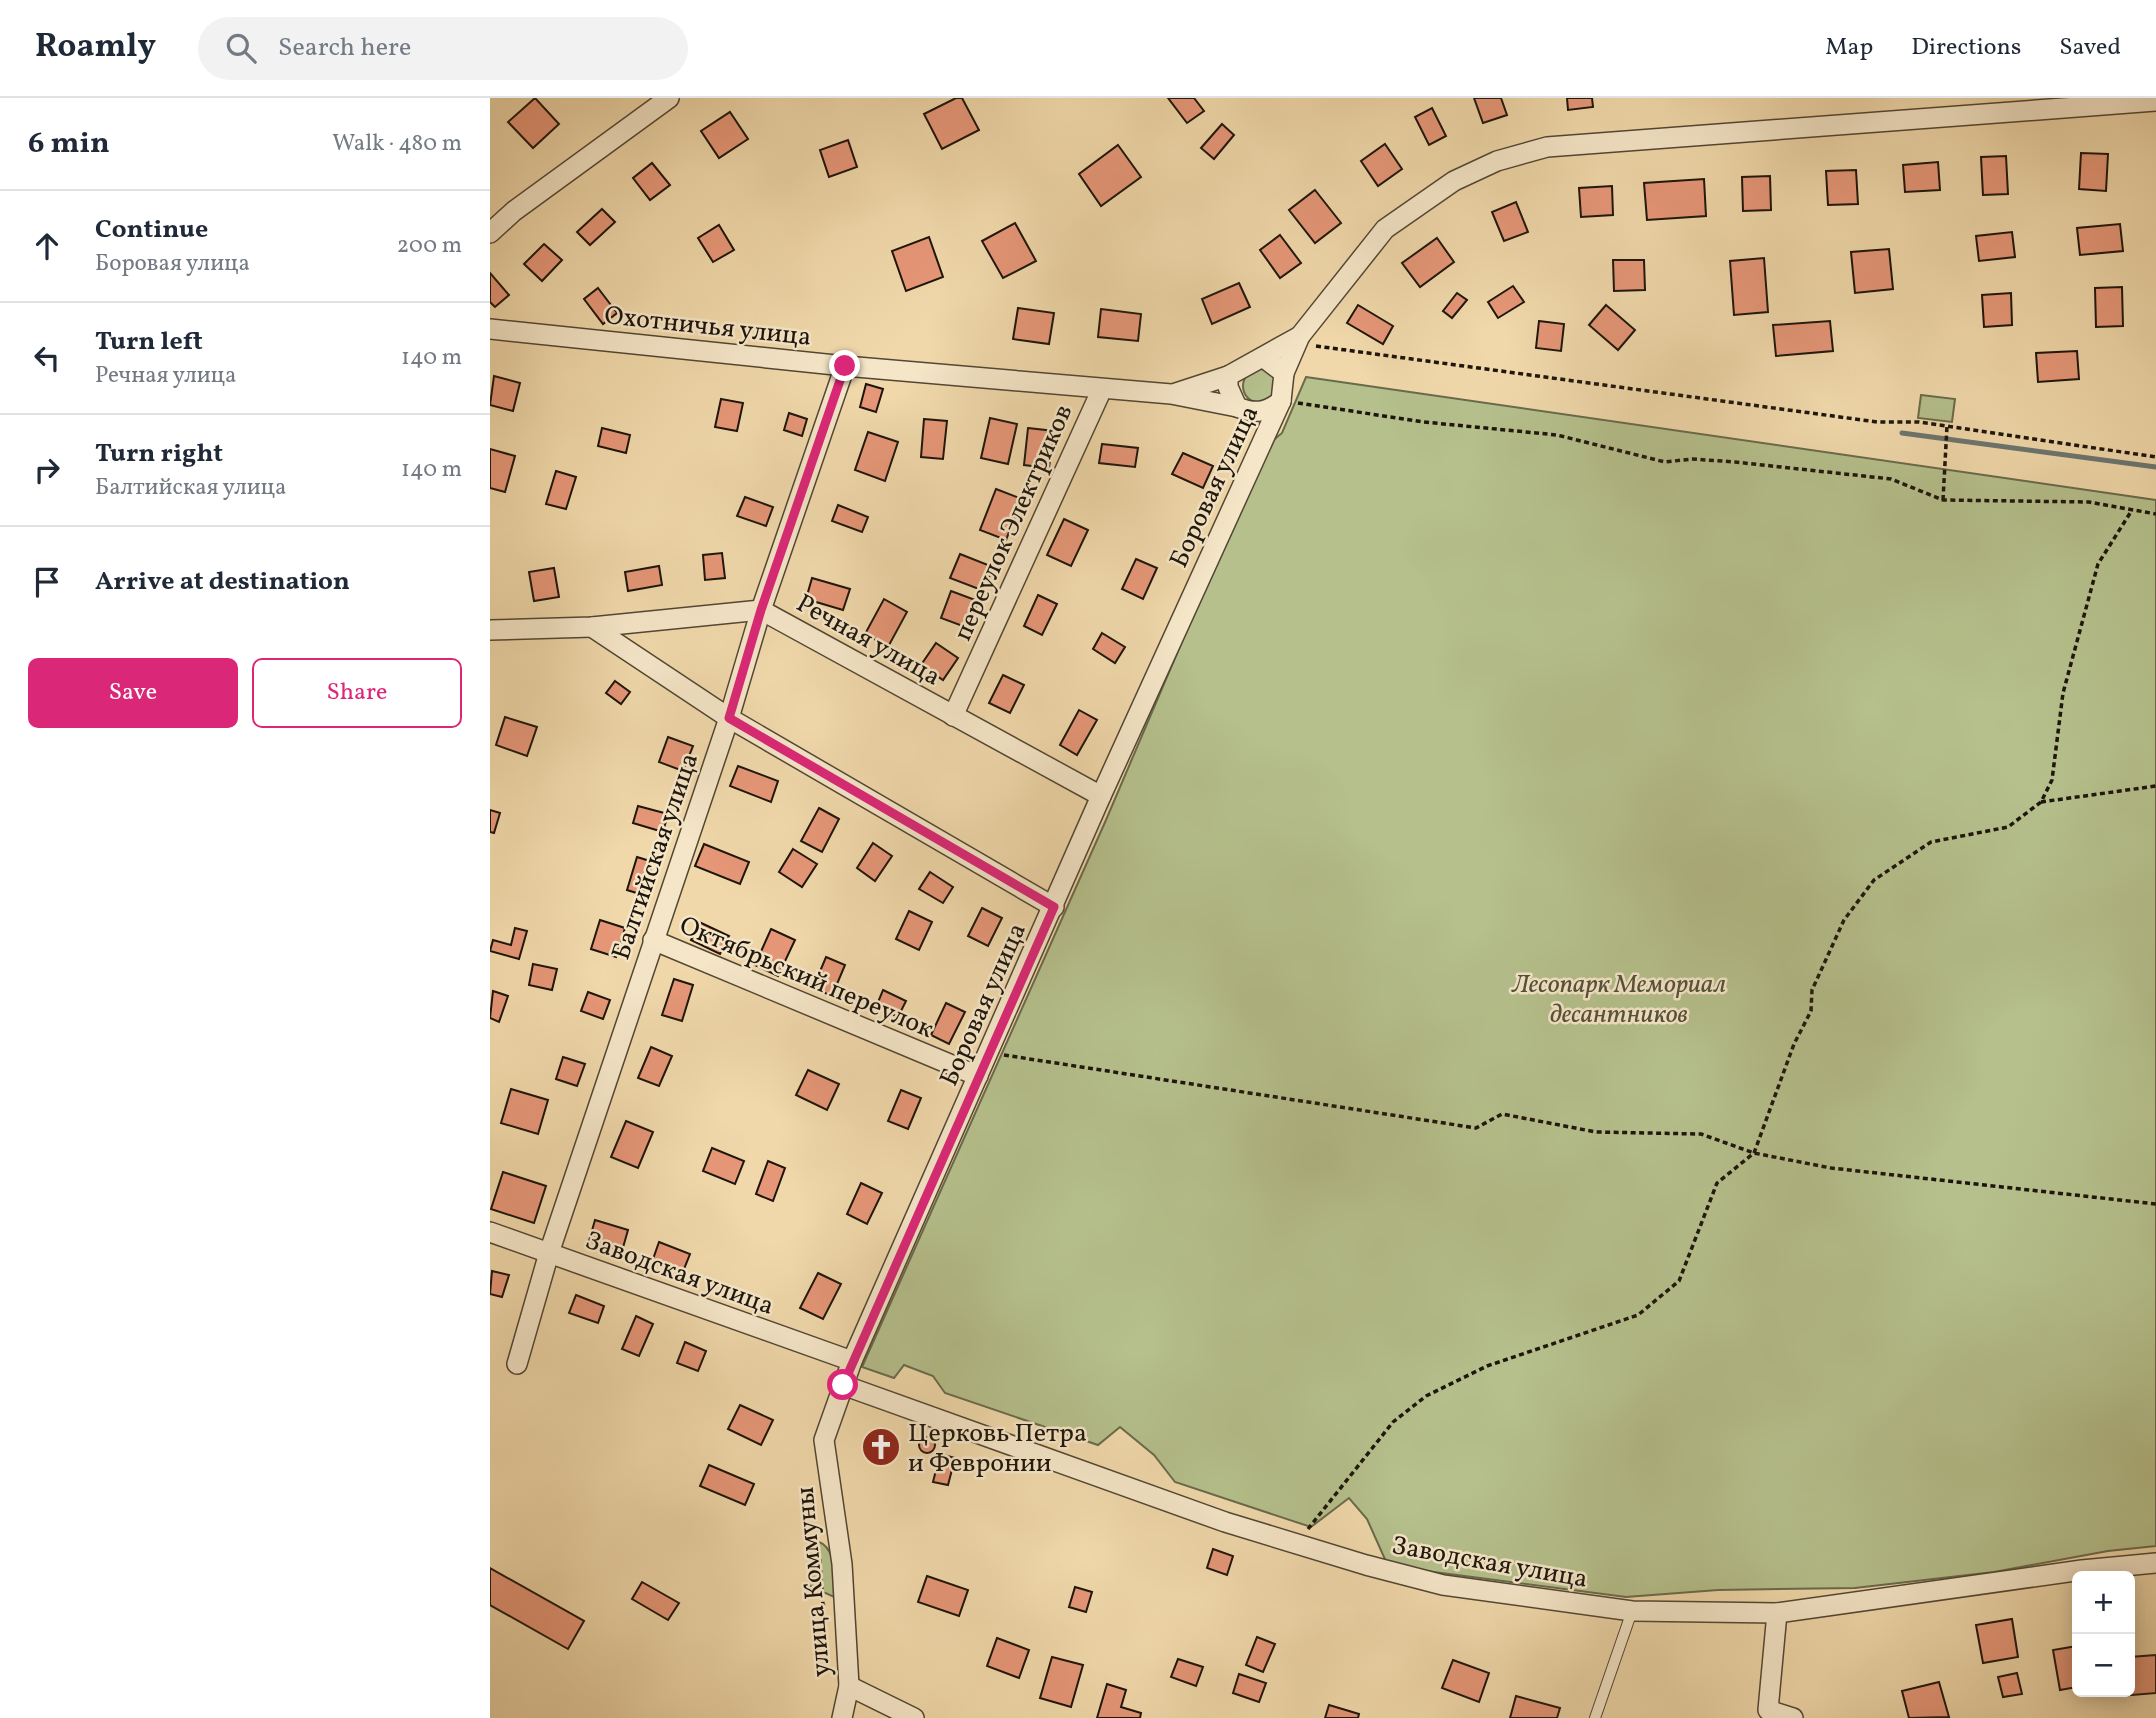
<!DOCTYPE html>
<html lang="en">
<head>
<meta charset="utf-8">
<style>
	:root { --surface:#fff; --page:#f2f2f3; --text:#1f2937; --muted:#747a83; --line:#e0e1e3; --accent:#db2777 }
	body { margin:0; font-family:Vollkorn,serif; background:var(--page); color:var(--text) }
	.controls { position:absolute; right:21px; bottom:21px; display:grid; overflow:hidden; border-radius:10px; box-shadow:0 4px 18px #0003 }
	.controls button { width:63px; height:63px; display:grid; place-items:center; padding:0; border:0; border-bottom:2px solid var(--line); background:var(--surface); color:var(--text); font:35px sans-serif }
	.stop { position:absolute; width:21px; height:21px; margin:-16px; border:5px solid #db2777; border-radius:50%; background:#fff }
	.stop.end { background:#db2777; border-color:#fff; box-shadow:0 2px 7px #0008 }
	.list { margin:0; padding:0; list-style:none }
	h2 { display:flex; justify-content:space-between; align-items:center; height:91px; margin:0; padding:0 28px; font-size:30px }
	h2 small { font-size:23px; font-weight:400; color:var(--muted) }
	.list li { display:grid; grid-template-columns:46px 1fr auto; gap:21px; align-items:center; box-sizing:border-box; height:112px; padding:0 28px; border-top:2px solid var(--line) }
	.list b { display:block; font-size:26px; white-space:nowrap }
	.list p { margin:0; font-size:23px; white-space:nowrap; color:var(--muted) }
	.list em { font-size:23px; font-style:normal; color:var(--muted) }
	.actions { display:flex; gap:14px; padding:21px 28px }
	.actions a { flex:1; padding:16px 0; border:2px solid var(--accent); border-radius:10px; text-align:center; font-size:24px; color:var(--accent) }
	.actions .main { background:var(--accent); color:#fff }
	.icon { flex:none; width:38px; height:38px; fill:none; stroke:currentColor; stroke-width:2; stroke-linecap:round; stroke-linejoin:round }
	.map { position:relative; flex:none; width:1666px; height:1620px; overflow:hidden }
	header { display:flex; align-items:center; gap:42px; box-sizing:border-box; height:98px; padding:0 35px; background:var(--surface); border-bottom:2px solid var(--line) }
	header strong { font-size:33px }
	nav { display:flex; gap:38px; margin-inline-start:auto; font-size:24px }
	.search { width:490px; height:63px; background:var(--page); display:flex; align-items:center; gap:18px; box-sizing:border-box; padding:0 24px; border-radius:38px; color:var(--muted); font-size:26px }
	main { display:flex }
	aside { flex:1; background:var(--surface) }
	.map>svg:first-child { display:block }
	.green { fill:#b5c08c; stroke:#696a4c; stroke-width:2 }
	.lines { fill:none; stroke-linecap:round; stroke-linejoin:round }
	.stream { stroke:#6c7671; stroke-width:5 }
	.building { fill:#e69778; stroke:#1d150c; stroke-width:2 }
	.service-casing { stroke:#524634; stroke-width:12 }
	.minor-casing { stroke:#524634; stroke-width:22 }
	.path { stroke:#1d150c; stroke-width:3.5; stroke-dasharray:5 3.5; stroke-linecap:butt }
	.service { stroke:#f5e6c8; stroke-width:10 }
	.minor { stroke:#f5e6c8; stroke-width:19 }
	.route { stroke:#db2777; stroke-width:9 }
	.labels { text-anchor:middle; stroke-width:5; stroke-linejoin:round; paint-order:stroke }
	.street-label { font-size:26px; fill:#1d150c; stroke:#f5e6c8 }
	.park-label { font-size:26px; font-style:italic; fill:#525139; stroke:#f5e6c8 }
	.poi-label { font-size:26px; fill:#1d150c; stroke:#f5e6c8; text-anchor:start }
</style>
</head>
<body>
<header>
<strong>Roamly</strong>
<div class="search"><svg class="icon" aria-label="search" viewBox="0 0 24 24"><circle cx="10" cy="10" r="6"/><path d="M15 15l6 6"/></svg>Search here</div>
<nav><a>Map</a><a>Directions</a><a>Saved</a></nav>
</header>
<main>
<aside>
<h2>6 min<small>Walk · 480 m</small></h2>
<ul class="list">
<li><svg class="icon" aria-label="ahead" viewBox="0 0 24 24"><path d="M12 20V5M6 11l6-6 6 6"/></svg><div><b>Continue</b><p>Боровая улица</p></div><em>200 m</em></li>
<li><svg class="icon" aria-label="left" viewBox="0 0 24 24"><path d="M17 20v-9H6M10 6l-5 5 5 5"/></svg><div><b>Turn left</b><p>Речная улица</p></div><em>140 m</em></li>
<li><svg class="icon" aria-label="right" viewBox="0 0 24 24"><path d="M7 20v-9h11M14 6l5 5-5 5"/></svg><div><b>Turn right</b><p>Балтийская улица</p></div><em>140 m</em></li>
<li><svg class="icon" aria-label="arrive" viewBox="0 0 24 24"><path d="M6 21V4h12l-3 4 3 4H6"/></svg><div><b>Arrive at destination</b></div></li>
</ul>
<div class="actions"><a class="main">Save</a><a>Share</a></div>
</aside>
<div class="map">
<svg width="1666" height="1620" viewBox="0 0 1666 1620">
	<rect width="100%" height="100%" fill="#f0d8aa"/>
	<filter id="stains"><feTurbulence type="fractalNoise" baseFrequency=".00286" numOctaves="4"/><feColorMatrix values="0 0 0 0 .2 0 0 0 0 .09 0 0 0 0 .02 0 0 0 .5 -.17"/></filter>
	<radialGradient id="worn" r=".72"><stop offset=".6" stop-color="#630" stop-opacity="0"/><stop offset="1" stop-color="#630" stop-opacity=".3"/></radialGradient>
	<!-- green -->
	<g class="green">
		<circle cx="770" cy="288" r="17"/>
		<path d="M816 279 1666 402V1448L1618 1453 1504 1474 1365 1490 1228 1492 1136 1499 898 1468 877 1421 859 1400 821 1429 685 1384 664 1357 630 1329 608 1347 455 1295 443 1278 414 1267 404 1280 372 1269 616 722 775 349 792 335Z"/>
		<path d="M1431 297 1465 301 1462 324 1428 320Z"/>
		<path d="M327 1443C349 1451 343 1480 344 1499L318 1487 323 1445Z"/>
	</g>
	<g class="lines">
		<!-- stream -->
		<path class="stream" d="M1412 335 1666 369"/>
	</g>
	<!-- building -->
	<g class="building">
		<path d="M45 0 69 26 43 50 18 24Z"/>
		<path d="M466 0H472L489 32 452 51 434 16Z"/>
		<path d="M678 0H704L714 13 697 25Z"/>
		<path d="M984 0H1011L1017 17 993 25Z"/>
		<path d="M1077 0H1102L1103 9 1078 12Z"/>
		<path d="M942 10 956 38 939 47 925 19Z"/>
		<path d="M240 14 258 41 229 60 211 33Z"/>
		<path d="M732 26 744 37 724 61 711 50Z"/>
		<path d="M358 42 367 69 339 79 330 52Z"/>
		<path d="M895 46 912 71 888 88 871 63Z"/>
		<path d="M628 47 651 79 611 108 589 76Z"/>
		<path d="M1591 55 1618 56 1616 93 1589 91Z"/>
		<path d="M1516 58 1518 96 1493 97 1491 59Z"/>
		<path d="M1448 64 1450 92 1415 94 1413 67Z"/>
		<path d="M162 65 180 87 160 102 143 80Z"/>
		<path d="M1366 72 1368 106 1338 107 1336 73Z"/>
		<path d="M1280 78 1281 112 1253 113 1252 79Z"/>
		<path d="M1214 81 1216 118 1157 122 1154 85Z"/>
		<path d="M1122 88 1123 117 1091 119 1089 90Z"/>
		<path d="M825 92 851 125 825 145 799 112Z"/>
		<path d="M1026 104 1038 134 1014 143 1002 114Z"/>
		<path d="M112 111 125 124 100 147 87 134Z"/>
		<path d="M525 125 546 163 513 180 492 143Z"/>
		<path d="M1630 126 1633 153 1590 157 1587 130Z"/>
		<path d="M229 127 244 152 223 164 208 140Z"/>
		<path d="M1522 134 1525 159 1489 163 1486 138Z"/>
		<path d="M790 137 811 165 790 180 770 152Z"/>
		<path d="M439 139 453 179 416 193 402 153Z"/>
		<path d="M947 140 964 164 930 189 912 165Z"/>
		<path d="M54 146 72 162 52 183 34 166Z"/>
		<path d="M1399 151 1403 191 1365 195 1361 154Z"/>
		<path d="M1274 160 1278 214 1244 217 1240 163Z"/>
		<path d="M1123 162H1154L1155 192 1124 193Z"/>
		<path d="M0 175 19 197 5 209 0 204Z"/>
		<path d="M749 185 760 209 722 226 712 201Z"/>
		<path d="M1023 188 1034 204 1008 220 998 204Z"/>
		<path d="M1632 189 1633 228 1606 229 1605 190Z"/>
		<path d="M108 190 127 215 113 226 94 201Z"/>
		<path d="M967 195 977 202 962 220 953 213Z"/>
		<path d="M1521 195 1522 227 1494 229 1492 197Z"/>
		<path d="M868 207 903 228 893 246 857 225Z"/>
		<path d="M1116 207 1145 232 1128 252 1099 227Z"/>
		<path d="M528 210 564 215 559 246 523 241Z"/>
		<path d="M611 211 651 216 648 243 608 239Z"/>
		<path d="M1049 223 1074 226 1071 253 1046 250Z"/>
		<path d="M1340 223 1343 253 1286 258 1283 227Z"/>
		<path d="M1587 253 1589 281 1548 284 1546 255Z"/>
		<path d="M4 278 30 285 23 313 0 307Z"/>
		<path d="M376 286 393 291 386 314 370 309Z"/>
		<path d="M231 301 253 305 247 333 225 329Z"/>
		<path d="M299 315 317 321 312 338 294 332Z"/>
		<path d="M500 320 527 326 518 366 491 360Z"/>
		<path d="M434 321 457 323 453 361 431 359Z"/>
		<path d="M112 330 140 337 136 355 108 348Z"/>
		<path d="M538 330 564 333 559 370 534 367Z"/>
		<path d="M378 334 408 344 395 383 365 372Z"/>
		<path d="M612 346 648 350 645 369 609 365Z"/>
		<path d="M0 351 25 358 15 394 0 390Z"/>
		<path d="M693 355 723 368 713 390 682 376Z"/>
		<path d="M66 373 86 379 76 411 56 406Z"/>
		<path d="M506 391 532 401 516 442 490 432Z"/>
		<path d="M255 399 283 409 276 428 247 418Z"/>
		<path d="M348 407 378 419 372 434 342 423Z"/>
		<path d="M574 421 598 432 581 468 557 457Z"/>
		<path d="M232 455 235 480 215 482 213 457Z"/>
		<path d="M470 456 503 469 494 493 460 480Z"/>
		<path d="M646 461 667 470 653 501 632 491Z"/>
		<path d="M169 468 172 487 138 493 135 474Z"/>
		<path d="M64 470 69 499 44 503 39 474Z"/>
		<path d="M322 480 360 491 353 512 316 501Z"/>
		<path d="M461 493 488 503 478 530 451 520Z"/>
		<path d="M548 497 567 506 552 537 534 528Z"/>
		<path d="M394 501 417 514 398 549 375 536Z"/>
		<path d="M612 535 635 549 625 565 603 551Z"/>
		<path d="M446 545 468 560 453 582 431 567Z"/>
		<path d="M513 577 534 587 520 615 499 605Z"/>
		<path d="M125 583 140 594 131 606 116 595Z"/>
		<path d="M589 612 607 622 587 657 570 647Z"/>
		<path d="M15 619 47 629 37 658 6 647Z"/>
		<path d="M178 639 203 648 193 673 169 664Z"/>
		<path d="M248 668 288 683 281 704 240 688Z"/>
		<path d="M148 708 178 716 173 734 143 725Z"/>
		<path d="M329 710 349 721 332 754 311 743Z"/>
		<path d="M0 712 10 715 4 735 0 734Z"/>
		<path d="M383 745 402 758 385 783 367 770Z"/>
		<path d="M214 746 259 764 250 786 205 768Z"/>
		<path d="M303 751 327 766 312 789 289 774Z"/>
		<path d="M147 759 163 764 153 797 137 792Z"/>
		<path d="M440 774 463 789 453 805 429 791Z"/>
		<path d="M492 810 512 820 498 848 478 838Z"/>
		<path d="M419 813 442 824 429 852 406 841Z"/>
		<path d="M110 822 135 830 126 859 101 851Z"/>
		<path d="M209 824 239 838 230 856 201 842Z"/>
		<path d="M25 830 37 833 29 861 0 853 3 842 21 847Z"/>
		<path d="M281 831 305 842 288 878 265 867Z"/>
		<path d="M336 859 355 867 342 898 323 890Z"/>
		<path d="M43 866 67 871 62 892 39 887Z"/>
		<path d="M184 881 203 887 192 923 172 917Z"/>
		<path d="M393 892 416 903 408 919 386 909Z"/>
		<path d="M3 893 18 898 9 924 0 920Z"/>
		<path d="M98 894 120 902 113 921 91 913Z"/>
		<path d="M456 905 475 914 459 946 441 937Z"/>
		<path d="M161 949 182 958 169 988 148 980Z"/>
		<path d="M73 959 95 966 87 988 66 981Z"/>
		<path d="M318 972 349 986 337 1012 306 997Z"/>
		<path d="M21 991 58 1002 48 1036 11 1025Z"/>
		<path d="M411 992 431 1000 418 1031 398 1023Z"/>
		<path d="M136 1023 163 1034 148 1070 121 1059Z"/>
		<path d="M222 1050 254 1063 245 1086 213 1073Z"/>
		<path d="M278 1063 295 1070 283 1103 266 1096Z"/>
		<path d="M13 1074 56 1088 44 1125 1 1111Z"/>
		<path d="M371 1085 392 1095 377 1126 357 1116Z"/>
		<path d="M105 1122 138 1132 132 1153 99 1143Z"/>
		<path d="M169 1144 200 1156 192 1176 162 1164Z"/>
		<path d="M2 1173 19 1177 12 1199 0 1196Z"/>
		<path d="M328 1175 351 1186 333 1221 310 1210Z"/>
		<path d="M86 1197 114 1208 108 1225 79 1215Z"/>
		<path d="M146 1218 163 1226 149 1258 132 1251Z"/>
		<path d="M195 1244 216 1253 208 1273 187 1265Z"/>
		<path d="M250 1307 283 1322 271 1347 238 1331Z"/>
		<path d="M401 1335 408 1351 380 1362 374 1347Z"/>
		<circle cx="437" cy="1347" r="8"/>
		<path d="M450 1356 465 1360 458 1387 443 1384Z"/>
		<path d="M219 1367 264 1386 255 1407 210 1388Z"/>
		<path d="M723 1451 743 1458 737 1477 717 1470Z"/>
		<path d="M0 1470 94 1523 78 1551 0 1507Z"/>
		<path d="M437 1478 478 1492 469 1518 428 1504Z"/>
		<path d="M152 1484 189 1505 178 1522 142 1501Z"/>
		<path d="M585 1489 602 1494 596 1514 579 1509Z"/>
		<path d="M1522 1521 1528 1559 1493 1565 1486 1527Z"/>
		<path d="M767 1539 785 1546 773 1574 756 1567Z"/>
		<path d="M507 1540 539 1552 529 1580 497 1568Z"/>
		<path d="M1587 1548V1589L1570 1592 1563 1552Z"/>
		<path d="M1666 1557V1595L1630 1598 1629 1594H1640V1559Z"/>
		<path d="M562 1559 593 1567 581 1609 550 1600Z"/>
		<path d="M688 1561 713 1569 706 1588 681 1579Z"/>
		<path d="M963 1562 999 1575 989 1604 952 1590Z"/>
		<path d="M1527 1575 1532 1596 1513 1599 1508 1579Z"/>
		<path d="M749 1576 776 1585 769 1604 743 1595Z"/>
		<path d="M1449 1584 1459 1619 1419 1620 1412 1593Z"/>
		<path d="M617 1586 636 1592 631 1609 651 1615 650 1620H607Z"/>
		<path d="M1026 1598 1070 1610 1067 1620H1020Z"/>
		<path d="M839 1607 869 1616 868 1620H835Z"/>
	</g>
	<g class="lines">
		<defs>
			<path id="service" d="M1105 1620 1142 1513"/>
			<g id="minor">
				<path d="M0 135 24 113 179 0"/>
				<path d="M0 231 355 268 681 296 747 309"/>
				<path d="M774 260 794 275 791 303C776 315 764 316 747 309L738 289V278L810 238"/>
				<path d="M794 275 810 238 895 131 964 83 1007 63 1057 49 1666 3"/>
				<path d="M686 295 738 278"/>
				<path d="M102 529 239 620 564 809"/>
				<path d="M0 532 102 529 271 512 611 698"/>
				<path d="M463 618 612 291"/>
				<path d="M163 842 488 978"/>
				<path d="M0 1134 362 1263"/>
				<path d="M27 1266 59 1155 239 620 271 512 355 268"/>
				<path d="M353 1287 735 1424 876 1467 953 1487 1142 1513 1287 1515 1592 1472 1666 1465"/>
				<path d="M1287 1515 1278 1612 1303 1620"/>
				<path d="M359 1588 424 1620"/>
				<path d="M352 1620 359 1588 352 1466 334 1342 362 1263 611 698 791 303"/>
			</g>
		</defs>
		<!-- service casing -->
		<use href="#service" class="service-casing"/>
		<!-- minor casing -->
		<use href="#minor" class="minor-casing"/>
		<!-- path -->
		<g class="path">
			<path d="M826 248 1387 324H1429L1666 359"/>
			<path d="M808 305 934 324 1067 337 1175 364 1202 361 1245 364 1401 381 1453 402 1599 404 1666 416"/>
			<path d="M1453 402 1457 328"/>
			<path d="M1551 704 1666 688"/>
			<path d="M514 957 986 1030 1012 1016 1106 1034 1211 1036 1264 1055 1341 1070 1666 1106"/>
			<path d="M818 1431 903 1324 936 1298 997 1268 1148 1217 1189 1183 1227 1085 1264 1055 1304 946 1321 913 1322 892 1354 822 1384 782 1441 744 1518 729 1551 704 1562 682 1573 595 1608 466 1642 412"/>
			<path d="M329 1453 333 1507 337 1509"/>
		</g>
		<!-- service -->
		<use href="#service" class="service"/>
		<!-- minor -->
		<use href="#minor" class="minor"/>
	</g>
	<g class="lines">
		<!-- route -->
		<path class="route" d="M353 1287 564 809 239 620 271 512 355 268"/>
	</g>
	<!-- icons -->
	<defs>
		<symbol id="church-disc" viewBox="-11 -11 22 22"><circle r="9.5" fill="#8f2418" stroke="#f5e6c8"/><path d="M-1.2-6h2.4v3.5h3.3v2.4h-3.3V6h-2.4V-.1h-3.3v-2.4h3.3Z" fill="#fff"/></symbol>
	</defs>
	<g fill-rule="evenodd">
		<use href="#church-disc" x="369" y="1327" width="44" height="44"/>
	</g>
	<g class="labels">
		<!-- street labels -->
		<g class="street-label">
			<text transform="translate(218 227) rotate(6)" y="9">Охотничья улица</text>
			<text transform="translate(723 388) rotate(-65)" y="9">Боровая улица</text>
			<text transform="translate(522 424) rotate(-66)" y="9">переулок Электриков</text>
			<text transform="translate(379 541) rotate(29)" y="9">Речная улица</text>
			<text transform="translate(164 758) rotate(-71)" y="9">Балтийская улица</text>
			<text transform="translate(317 878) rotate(23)" y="9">Октябрьский переулок</text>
			<text transform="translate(492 906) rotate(-66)" y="9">Боровая улица</text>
			<text transform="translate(190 1174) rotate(20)" y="9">Заводская улица</text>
			<text transform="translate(1000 1463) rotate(10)" y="9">Заводская улица</text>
			<text transform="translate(322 1484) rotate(-95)" y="9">улица Коммуны</text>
		</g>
		<!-- park labels -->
		<g class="park-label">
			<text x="1129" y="894">Лесопарк Мемориал<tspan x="1129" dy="30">десантников</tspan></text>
		</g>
		<!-- poi labels -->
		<g class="poi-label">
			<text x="418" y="1343">Церковь Петра<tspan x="418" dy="30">и Февронии</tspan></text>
		</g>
	</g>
	<rect width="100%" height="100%" filter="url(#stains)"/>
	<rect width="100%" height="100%" fill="url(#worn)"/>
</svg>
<div class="controls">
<button>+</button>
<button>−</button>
</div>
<div class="stop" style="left:353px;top:1287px"></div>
<div class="stop end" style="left:355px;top:268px"></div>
</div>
</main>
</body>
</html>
